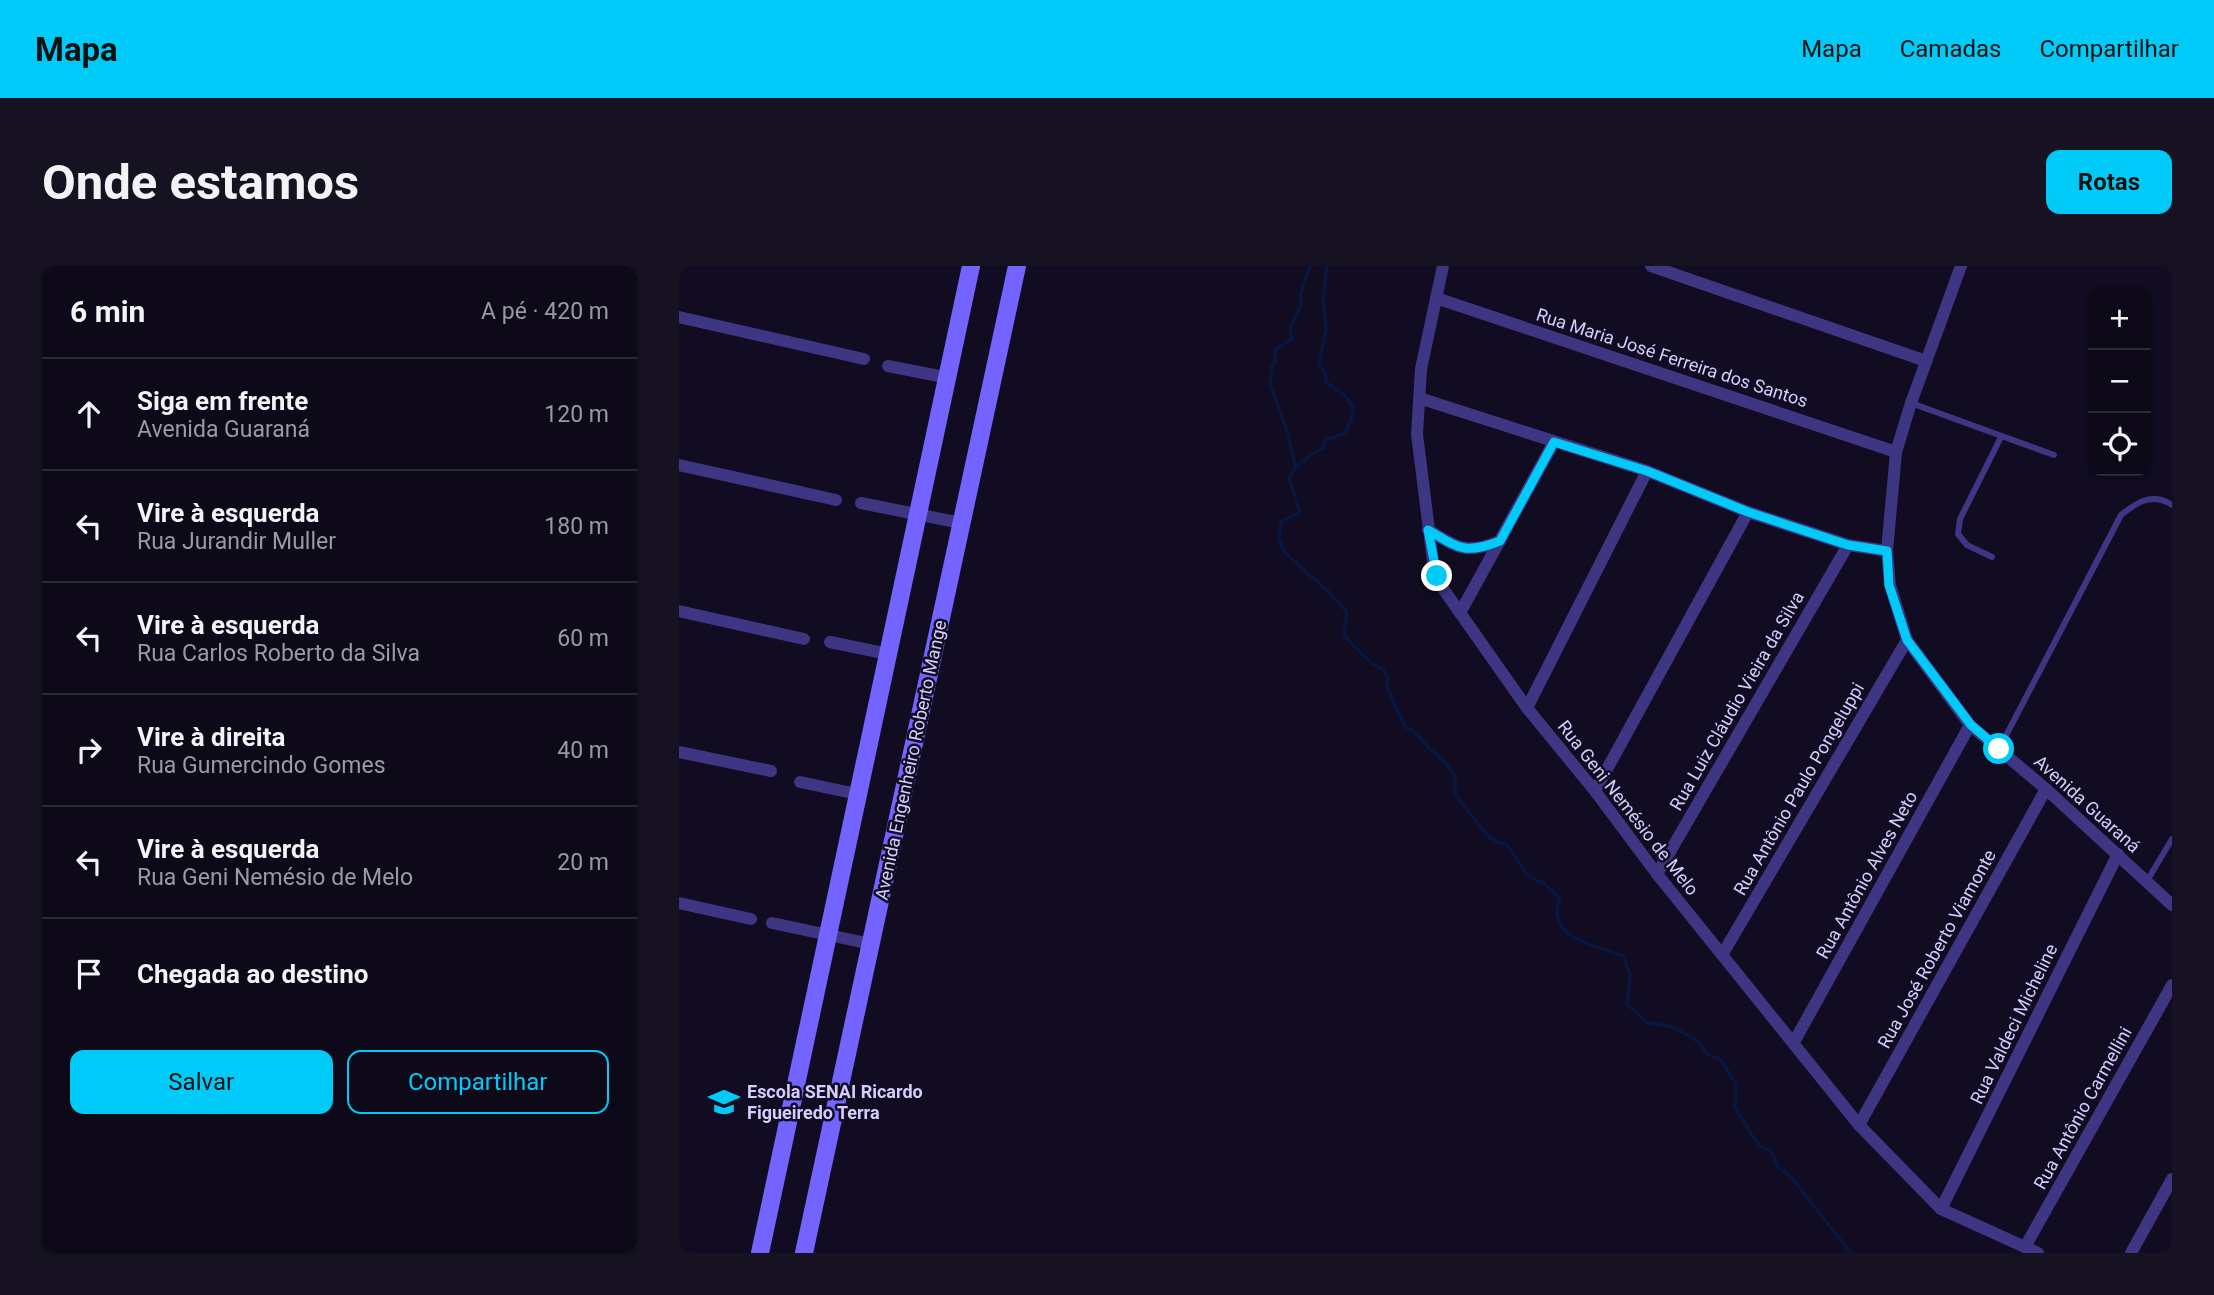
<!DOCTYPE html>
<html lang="pt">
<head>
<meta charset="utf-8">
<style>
	:root { --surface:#0d0919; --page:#161222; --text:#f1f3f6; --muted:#9a9aa2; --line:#2d2a38; --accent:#00cbf8 }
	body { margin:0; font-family:Roboto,sans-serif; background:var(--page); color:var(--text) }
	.controls { position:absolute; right:21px; top:21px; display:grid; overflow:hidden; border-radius:14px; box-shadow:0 2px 5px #0004 }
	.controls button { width:63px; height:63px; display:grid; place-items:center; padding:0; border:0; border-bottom:2px solid var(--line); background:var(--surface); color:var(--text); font:35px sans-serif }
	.stop { position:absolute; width:21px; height:21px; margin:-16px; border:5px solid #00cbf8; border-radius:50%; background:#fff }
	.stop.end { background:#00cbf8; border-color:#fff; box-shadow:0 2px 7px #0008 }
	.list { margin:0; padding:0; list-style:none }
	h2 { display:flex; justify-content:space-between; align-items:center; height:91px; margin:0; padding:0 28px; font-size:30px }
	h2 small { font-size:23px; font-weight:400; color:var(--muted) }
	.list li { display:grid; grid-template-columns:46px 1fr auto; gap:21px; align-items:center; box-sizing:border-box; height:112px; padding:0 28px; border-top:2px solid var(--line) }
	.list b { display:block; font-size:26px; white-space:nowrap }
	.list p { margin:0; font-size:23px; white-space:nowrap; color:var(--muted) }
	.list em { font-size:23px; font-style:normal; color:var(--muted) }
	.actions { display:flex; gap:14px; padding:21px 28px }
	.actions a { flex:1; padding:16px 0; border:2px solid var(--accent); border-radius:14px; text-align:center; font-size:24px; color:var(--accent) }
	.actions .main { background:var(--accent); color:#111 }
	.icon { flex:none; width:38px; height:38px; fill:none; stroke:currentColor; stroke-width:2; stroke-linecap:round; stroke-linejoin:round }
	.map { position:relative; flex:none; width:1493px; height:987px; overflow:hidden; border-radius:14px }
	header { display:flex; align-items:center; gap:42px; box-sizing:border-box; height:98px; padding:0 35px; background:var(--accent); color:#111 }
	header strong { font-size:33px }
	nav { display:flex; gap:38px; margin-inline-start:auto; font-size:24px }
	.intro { display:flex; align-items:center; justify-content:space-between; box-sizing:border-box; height:168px; padding:0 42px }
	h1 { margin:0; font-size:49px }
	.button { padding:18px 32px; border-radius:14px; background:var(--accent); color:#111; font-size:24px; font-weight:700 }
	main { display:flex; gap:42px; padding:0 42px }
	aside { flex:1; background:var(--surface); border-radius:14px; box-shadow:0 2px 5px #0004 }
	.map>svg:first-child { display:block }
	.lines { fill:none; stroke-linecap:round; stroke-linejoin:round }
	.stream { stroke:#07173f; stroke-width:3.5 }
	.lane { stroke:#3e3583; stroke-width:6 }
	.street { stroke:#3e3583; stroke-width:12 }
	.secondary { stroke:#7464ff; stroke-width:18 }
	.route { stroke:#00cbf8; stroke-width:9 }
	.labels { text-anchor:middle; stroke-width:5; stroke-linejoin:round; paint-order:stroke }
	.street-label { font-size:18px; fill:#d6cdff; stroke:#110c21 }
	.poi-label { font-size:18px; font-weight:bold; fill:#d6cdff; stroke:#110c21; text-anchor:start }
</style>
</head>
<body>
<header>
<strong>Mapa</strong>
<nav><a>Mapa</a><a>Camadas</a><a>Compartilhar</a></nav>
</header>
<div class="intro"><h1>Onde estamos</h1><a class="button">Rotas</a></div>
<main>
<aside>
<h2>6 min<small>A pé · 420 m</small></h2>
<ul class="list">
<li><svg class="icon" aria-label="ahead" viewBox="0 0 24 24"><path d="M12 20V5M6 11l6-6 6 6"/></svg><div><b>Siga em frente</b><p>Avenida Guaraná</p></div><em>120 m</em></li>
<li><svg class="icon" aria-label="left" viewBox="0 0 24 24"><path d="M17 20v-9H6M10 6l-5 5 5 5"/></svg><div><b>Vire à esquerda</b><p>Rua Jurandir Muller</p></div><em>180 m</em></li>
<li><svg class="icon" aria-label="left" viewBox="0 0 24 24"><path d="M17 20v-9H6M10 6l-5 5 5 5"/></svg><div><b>Vire à esquerda</b><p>Rua Carlos Roberto da Silva</p></div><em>60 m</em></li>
<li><svg class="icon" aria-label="right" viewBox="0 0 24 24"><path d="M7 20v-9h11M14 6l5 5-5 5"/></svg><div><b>Vire à direita</b><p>Rua Gumercindo Gomes</p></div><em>40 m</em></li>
<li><svg class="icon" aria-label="left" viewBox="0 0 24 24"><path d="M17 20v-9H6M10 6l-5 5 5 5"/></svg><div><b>Vire à esquerda</b><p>Rua Geni Nemésio de Melo</p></div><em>20 m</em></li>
<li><svg class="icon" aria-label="arrive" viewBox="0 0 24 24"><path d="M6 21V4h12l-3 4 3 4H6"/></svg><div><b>Chegada ao destino</b></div></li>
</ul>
<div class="actions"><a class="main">Salvar</a><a>Compartilhar</a></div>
</aside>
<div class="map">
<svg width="1493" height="987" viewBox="0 0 1493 987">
	<rect width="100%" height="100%" fill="#110c21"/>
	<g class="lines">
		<!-- stream -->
		<g class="stream">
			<path d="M648 0 644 31 647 63 640 98 646 106 647 116 666 130 674 142 672 154 666 167 645 175V182C630 188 619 198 610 211L621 247 602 255 600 272 606 287 650 326 668 346 665 370 692 397 704 403 709 413 708 421 726 461 734 465 751 483 767 497 776 510V528L803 563 811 572 829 580 848 609 865 618 881 632C864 671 918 680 944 690L951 709 948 738 968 757 990 760 1005 767 1021 777 1026 787 1042 794 1057 818 1056 841 1074 871 1081 880 1091 884 1099 901 1112 911 1172 987"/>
			<path d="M617 202 608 165 591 118 593 99 596 97V84L613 73 611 62 622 39 621 29 631 0"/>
		</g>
		<!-- lane -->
		<g class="lane">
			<path d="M1232 137 1375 189"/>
			<path d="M1313 291 1288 279 1279 268 1281 253 1322 171"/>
			<path d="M1320 483 1442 249C1458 236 1474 226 1493 239"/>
			<path d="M1468 615 1493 573"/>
		</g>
		<!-- street -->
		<g class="street">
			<path d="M764 0 742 103 738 168 754 296 765 324 848 442 916 525 978 608 1180 859 1262 943 1359 987"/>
			<path d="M972 0 1247 95"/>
			<path d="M1282 0 1232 137 1217 186 1208 285 1211 319 1228 374 1291 459 1367 523 1493 639"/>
			<path d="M757 32 1217 186"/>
			<path d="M0 51 185 93"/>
			<path d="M209 100 270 112"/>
			<path d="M740 132 968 205 1069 246 1169 279 1208 285"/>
			<path d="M0 199 157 234"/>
			<path d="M182 237 282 257"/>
			<path d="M749 264C780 282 785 289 821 275"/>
			<path d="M0 345 125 373"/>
			<path d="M781 347 875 176"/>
			<path d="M151 376 209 388"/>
			<path d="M848 442 968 205"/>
			<path d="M0 486 92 505"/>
			<path d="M121 516 178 528"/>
			<path d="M916 525 1069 246"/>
			<path d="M978 608 1169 279"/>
			<path d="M0 637 72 653"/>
			<path d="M93 657 192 678"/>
			<path d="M1043 689 1228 374"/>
			<path d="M1115 776 1291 459"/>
			<path d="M1180 859 1367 523"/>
			<path d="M1262 943 1439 588"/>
			<path d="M1346 981 1493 719"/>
			<path d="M1452 987 1493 913"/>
		</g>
		<!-- secondary -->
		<g class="secondary">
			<path d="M81 987 292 0"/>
			<path d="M125 987 338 0"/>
		</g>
	</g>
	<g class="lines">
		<!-- route -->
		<path class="route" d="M758 310 749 264C780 282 785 289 821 275L875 176 968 205 1069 246 1169 279 1208 285 1210 319 1228 374 1292 459 1320 483"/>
	</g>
	<!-- icons -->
	<defs>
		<symbol id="university-bare" viewBox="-9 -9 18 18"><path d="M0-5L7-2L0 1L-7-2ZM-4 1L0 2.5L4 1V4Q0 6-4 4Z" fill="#00cbf8" stroke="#110c21" stroke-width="2.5" paint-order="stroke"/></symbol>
	</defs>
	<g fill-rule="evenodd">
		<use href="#university-bare" x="23" y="814" width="44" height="44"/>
	</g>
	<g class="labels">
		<!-- street labels -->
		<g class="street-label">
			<text transform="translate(993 92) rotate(18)" y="6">Rua Maria José Ferreira dos Santos</text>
			<text transform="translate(1058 435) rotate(-60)" y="6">Rua Luiz Cláudio Vieira da Silva</text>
			<text transform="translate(232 494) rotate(-78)" y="6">Avenida Engenheiro Roberto Mange</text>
			<text transform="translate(1120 523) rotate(-60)" y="6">Rua Antônio Paulo Pongeluppi</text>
			<text transform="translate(1408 538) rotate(42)" y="6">Avenida Guaraná</text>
			<text transform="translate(949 542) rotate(52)" y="6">Rua Geni Nemésio de Melo</text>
			<text transform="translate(1188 609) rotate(-61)" y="6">Rua Antônio Alves Neto</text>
			<text transform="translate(1258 683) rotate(-61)" y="6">Rua José Roberto Viamonte</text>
			<text transform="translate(1335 758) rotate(-64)" y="6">Rua Valdeci Micheline</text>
			<text transform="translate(1404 842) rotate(-61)" y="6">Rua Antônio Carmellini</text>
		</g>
		<!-- poi labels -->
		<g class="poi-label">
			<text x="68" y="832">Escola SENAI Ricardo<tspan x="68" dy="21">Figueiredo Terra</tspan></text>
		</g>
	</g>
</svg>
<div class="controls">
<button>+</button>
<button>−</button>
<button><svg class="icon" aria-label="locate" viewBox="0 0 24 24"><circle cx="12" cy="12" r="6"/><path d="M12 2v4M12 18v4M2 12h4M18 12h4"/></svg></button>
</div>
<div class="stop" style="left:1320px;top:483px"></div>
<div class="stop end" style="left:758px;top:310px"></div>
</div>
</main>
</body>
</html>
